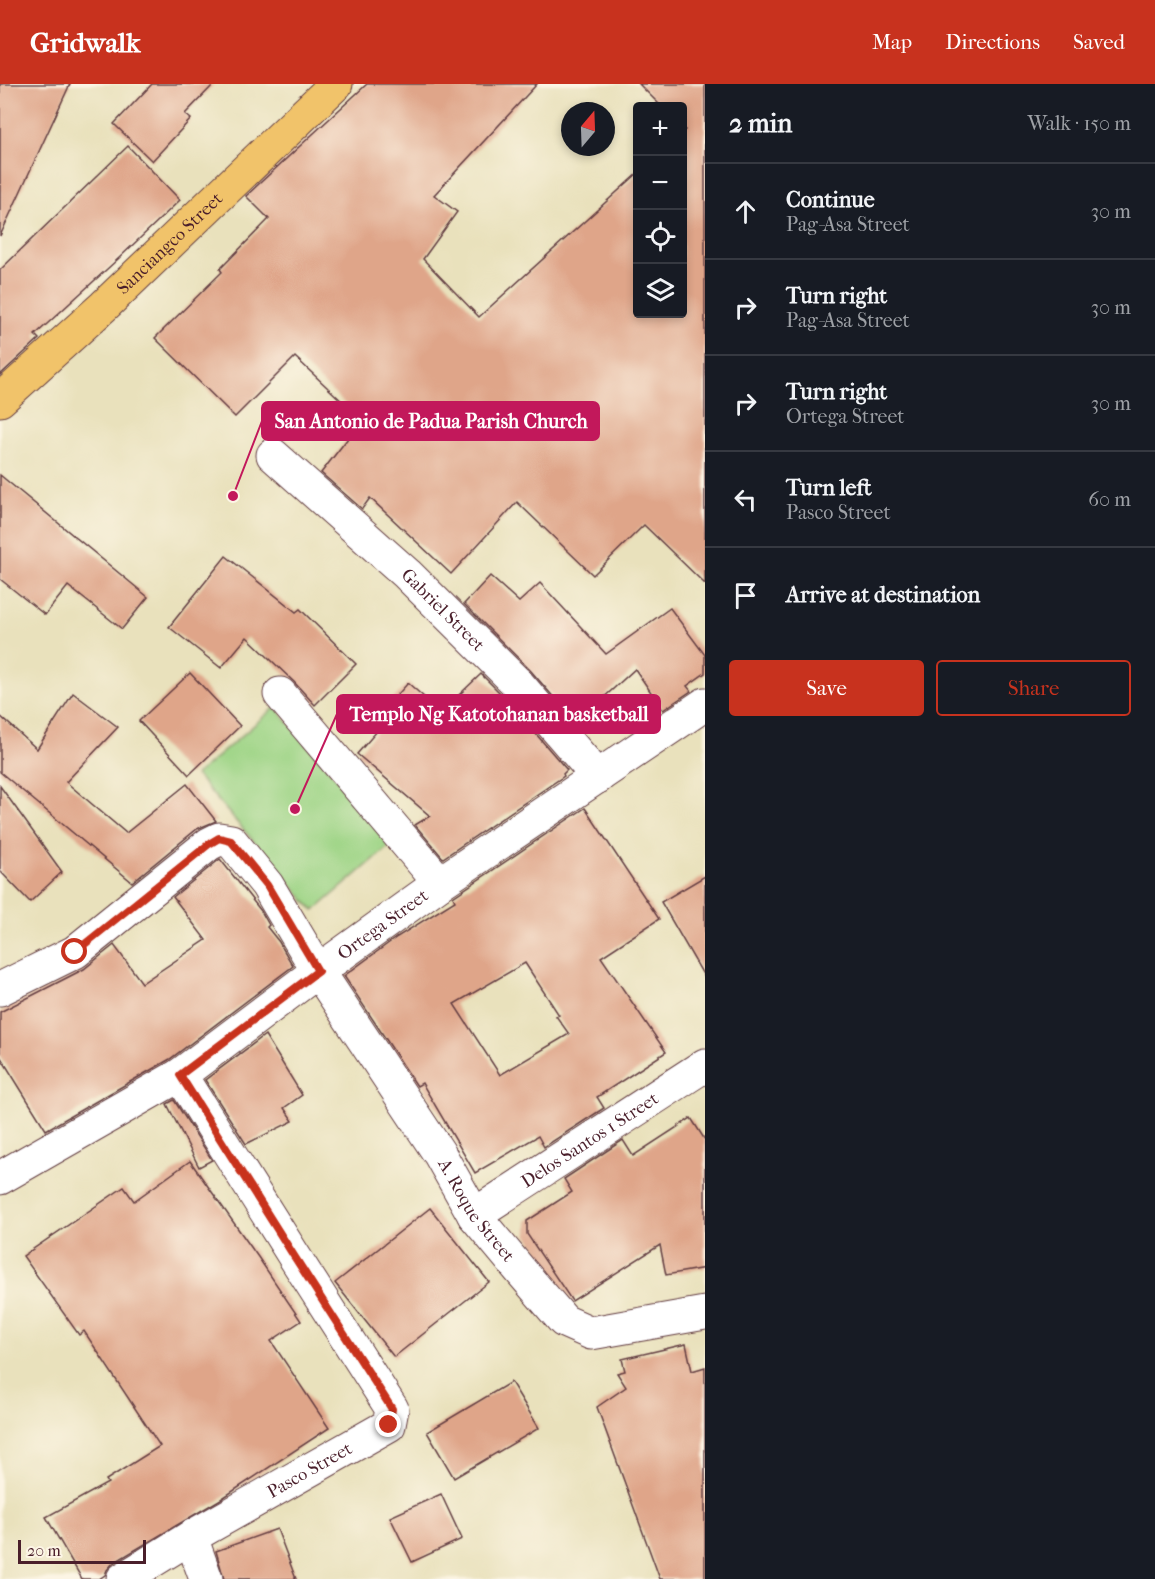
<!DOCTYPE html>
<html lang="en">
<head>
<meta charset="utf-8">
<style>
	:root { --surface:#171b24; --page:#242831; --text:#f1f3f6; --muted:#9ea1a6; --line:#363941; --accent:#c8321e }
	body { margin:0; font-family:"IM FELL French Canon",serif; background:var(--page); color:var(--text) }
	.controls { position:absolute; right:18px; top:18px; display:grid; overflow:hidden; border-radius:6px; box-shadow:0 3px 9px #0003 }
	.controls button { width:54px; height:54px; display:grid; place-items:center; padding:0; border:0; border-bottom:2px solid var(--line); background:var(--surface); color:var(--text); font:30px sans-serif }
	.compass { position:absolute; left:561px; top:18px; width:54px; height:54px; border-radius:50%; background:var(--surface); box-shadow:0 3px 9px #0003; rotate:19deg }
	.scale { position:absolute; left:18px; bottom:15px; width:128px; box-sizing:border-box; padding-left:6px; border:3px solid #4a1f2b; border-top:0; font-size:16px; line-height:21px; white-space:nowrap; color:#4a1f2b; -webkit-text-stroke:4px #fcf5e5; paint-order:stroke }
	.stop { position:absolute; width:18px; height:18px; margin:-14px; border:4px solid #c8321e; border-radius:50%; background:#fff }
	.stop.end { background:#c8321e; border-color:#fff; box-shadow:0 2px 6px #0008 }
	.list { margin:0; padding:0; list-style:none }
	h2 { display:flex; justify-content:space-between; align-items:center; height:78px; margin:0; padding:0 24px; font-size:26px }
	h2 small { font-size:20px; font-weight:400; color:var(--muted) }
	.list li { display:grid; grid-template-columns:39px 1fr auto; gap:18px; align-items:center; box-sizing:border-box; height:96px; padding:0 24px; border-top:2px solid var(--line) }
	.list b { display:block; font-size:22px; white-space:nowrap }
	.list p { margin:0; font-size:20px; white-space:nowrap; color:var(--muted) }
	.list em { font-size:20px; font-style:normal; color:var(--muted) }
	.actions { display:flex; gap:12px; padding:18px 24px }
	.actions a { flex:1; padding:14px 0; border:2px solid var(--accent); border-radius:6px; text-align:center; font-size:21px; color:var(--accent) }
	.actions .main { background:var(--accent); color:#fff }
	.icon { flex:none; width:33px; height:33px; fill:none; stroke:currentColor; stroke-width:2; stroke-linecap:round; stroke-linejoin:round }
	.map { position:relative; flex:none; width:705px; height:1495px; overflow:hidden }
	header { display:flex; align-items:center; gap:36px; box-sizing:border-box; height:84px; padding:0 30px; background:var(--accent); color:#fff }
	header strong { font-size:28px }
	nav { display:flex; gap:33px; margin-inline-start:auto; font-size:21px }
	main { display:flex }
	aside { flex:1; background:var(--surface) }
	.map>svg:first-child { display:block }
	.green { fill:#9dd485; stroke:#747a58; stroke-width:1.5 }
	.building { fill:#dfa589; fill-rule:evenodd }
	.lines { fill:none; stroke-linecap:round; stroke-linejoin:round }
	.minor-casing { stroke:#623c41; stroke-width:35 }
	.major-casing { stroke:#623c41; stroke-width:35 }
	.minor { stroke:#fff; stroke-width:33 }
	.major { stroke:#f1c36a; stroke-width:33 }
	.route { stroke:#c8321e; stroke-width:8 }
	.labels { text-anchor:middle; stroke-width:4.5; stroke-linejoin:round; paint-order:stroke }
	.street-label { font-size:18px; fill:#4a1f2b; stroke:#fcf5e5 }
	.leader { fill:none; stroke:#c2185b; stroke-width:2 }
	.callout-dot { fill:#c2185b; stroke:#fcf5e5; stroke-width:2 }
	.callout { fill:#c2185b; stroke:#c2185b; stroke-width:2 }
	.callout-label { font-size:20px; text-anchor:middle; font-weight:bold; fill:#fff }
</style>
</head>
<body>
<header>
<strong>Gridwalk</strong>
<nav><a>Map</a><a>Directions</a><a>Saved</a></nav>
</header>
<main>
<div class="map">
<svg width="705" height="1495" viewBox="0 0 705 1495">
	<rect width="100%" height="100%" fill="#fcf5e5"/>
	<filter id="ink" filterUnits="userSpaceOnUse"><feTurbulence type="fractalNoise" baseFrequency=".0167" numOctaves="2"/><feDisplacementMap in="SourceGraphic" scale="12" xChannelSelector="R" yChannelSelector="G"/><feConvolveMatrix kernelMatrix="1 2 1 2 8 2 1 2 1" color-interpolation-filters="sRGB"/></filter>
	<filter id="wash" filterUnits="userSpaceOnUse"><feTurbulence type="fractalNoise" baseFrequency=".008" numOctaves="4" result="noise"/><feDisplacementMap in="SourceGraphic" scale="24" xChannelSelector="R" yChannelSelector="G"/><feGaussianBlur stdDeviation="1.35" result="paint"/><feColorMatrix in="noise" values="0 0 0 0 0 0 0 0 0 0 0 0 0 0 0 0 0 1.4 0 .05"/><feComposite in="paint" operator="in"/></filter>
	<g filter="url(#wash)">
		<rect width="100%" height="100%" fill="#e9e1bc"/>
		<!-- green -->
		<path class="green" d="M275 623 393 759 314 827 196 691Z"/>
		<g id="blocks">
			<!-- building -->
			<g class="building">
				<path d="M0 0H70L0 152Z"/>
				<path d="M152 0H214L185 30 191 35 152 77 114 40Z"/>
				<path d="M367 0H537L434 111 457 128 423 175 479 233 638 89V230H682V48L685 46 682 44V22H661L639 0H705V500L644 441 593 491 517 418 451 490 370 414 362 425 321 389 362 336 295 273 235 333 155 254 222 188 220 185 269 135 246 112Z"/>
				<path d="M128 62 180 116 118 175 35 251 39 255 0 291V186Z"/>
				<path d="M0 391 148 513 122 545 68 502 45 531 0 495Z"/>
				<path d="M226 472 296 528 300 525 356 580 315 621 294 598 247 553 221 584 169 543Z"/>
				<path d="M490 492 519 518 540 499 606 570 670 524 705 571V589L687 602 691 607 663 626 635 585 576 639 531 587 464 520Z"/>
				<path d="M190 589 240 642 189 691 139 637Z"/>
				<path d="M481 590 504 613 567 686 563 690 564 692 443 774 415 741 430 732 357 670 378 646 373 638 408 599 441 628Z"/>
				<path d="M73 609 118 643 66 698 126 749 187 700 216 737 197 745 132 798 0 688V632L37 665Z"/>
				<path d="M0 702 62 788 30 818 0 787Z"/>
				<path d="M585 724 659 835 601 873 666 968 597 1013 604 1024 544 1063 538 1052 475 1089 422 999 417 1002 344 892 397 853 455 817 453 813ZM525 879 559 931 556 932 569 950 500 991 454 920Z"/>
				<path d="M220 775 261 827 269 841 267 843 279 858 293 882 170 975 46 1046 0 972V928L84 885 114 861 142 899 206 856 173 813Z"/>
				<path d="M705 792V894L661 818Z"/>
				<path d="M265 951 302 1011 284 1024 293 1037 246 1060 205 996Z"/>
				<path d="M174 1016 212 1076 199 1083 167 1020Z"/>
				<path d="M691 1034 705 1056V1184L666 1191 660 1161 572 1217 527 1150V1137L572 1108 564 1095 623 1056 633 1072Z"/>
				<path d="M190 1077 258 1173 301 1237 271 1257 329 1344 221 1415 113 1479 107 1486 105 1491 99 1495H82L46 1433 108 1399 106 1396 160 1362 84 1247 79 1251 23 1172 124 1103 134 1117Z"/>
				<path d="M430 1124 489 1198 394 1273 335 1199Z"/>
				<path d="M686 1260 692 1287 705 1283V1495H660L597 1323 626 1303 617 1289 625 1287 622 1275Z"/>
				<path d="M511 1298 539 1344 454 1394 427 1348Z"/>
				<path d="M441 1410 462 1455 412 1478 390 1433Z"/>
				<path d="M277 1445 296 1495H224L216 1467Z"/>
			</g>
		</g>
	</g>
	<g filter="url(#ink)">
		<use href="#blocks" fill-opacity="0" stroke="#623c41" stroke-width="1.5"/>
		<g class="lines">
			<defs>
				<g id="minor">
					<path id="s1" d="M273 371 407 490 518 600 598 693"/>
					<path d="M280 610 440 799"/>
					<path id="s2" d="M0 905 75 868 209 760 219 755 231 757 267 801 318 887 439 1069 474 1131 520 1186 564 1237 591 1249 705 1229"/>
					<path id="s3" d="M0 1094 180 991 318 887 440 799 705 620"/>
					<path id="s4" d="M474 1131 705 981"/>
					<path d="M191 1453 206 1495"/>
					<path id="s5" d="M123 1495 191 1453 389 1341 392 1325 294 1172 180 991"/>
				</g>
				<g id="major">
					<path id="s6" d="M0 316 104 222 336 0"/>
				</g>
			</defs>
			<!-- minor casing -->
			<use href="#minor" class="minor-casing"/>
			<!-- major casing -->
			<use href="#major" class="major-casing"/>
			<!-- minor -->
			<use href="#minor" class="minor"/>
			<!-- major -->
			<use href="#major" class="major"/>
		</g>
	</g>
	<g class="lines" filter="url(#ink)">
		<!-- route -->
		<path class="route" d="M75 868 209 760 219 754 231 757 267 801 318 887 180 991 294 1172 392 1325 389 1341"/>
	</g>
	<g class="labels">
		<!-- street labels -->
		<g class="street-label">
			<text dy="6" stroke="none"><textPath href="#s6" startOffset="231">Sanciangco Street</textPath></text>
			<text dy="6" stroke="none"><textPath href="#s1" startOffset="230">Gabriel Street</textPath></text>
			<text dy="6" stroke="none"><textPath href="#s3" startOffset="460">Ortega Street</textPath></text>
			<text dy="6" stroke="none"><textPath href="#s4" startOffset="138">Delos Santos 1 Street</textPath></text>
			<text dy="6" stroke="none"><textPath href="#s2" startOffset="723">A. Roque Street</textPath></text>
			<text dy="6" stroke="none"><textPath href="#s5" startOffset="216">Pasco Street</textPath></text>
		</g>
	</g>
	<!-- callouts -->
	<path class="leader" d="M233 412L262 337M295 725L337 630"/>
	<g class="callout-dot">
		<circle cx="233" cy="412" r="6"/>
		<circle cx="295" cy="725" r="6"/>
	</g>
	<g class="callout">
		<rect x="262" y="318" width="337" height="38" rx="6"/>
		<rect x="337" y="611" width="323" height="38" rx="6"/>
	</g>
	<g class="callout-label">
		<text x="431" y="344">San Antonio de Padua Parish Church</text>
		<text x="499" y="637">Templo Ng Katotohanan basketball</text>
	</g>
</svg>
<div class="controls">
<button>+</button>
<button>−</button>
<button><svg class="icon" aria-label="locate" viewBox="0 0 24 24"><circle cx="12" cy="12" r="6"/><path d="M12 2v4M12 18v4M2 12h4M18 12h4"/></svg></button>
<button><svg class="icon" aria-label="layers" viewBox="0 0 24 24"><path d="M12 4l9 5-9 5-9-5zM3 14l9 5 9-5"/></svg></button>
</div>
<svg class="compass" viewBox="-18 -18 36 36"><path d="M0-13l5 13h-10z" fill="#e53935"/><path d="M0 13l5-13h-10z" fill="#9ea1a6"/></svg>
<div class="scale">20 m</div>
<div class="stop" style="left:75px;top:868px"></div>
<div class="stop end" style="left:389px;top:1341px"></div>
</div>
<aside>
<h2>2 min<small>Walk · 150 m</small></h2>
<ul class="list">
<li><svg class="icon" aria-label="ahead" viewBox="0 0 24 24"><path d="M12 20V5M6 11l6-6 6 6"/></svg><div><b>Continue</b><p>Pag-Asa Street</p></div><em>30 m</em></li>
<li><svg class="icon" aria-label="right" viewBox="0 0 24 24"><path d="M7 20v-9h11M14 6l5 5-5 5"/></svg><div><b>Turn right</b><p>Pag-Asa Street</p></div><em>30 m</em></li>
<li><svg class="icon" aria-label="right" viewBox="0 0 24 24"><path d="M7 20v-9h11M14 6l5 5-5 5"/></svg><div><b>Turn right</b><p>Ortega Street</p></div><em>30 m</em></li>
<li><svg class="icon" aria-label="left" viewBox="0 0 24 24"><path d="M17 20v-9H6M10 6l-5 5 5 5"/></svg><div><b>Turn left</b><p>Pasco Street</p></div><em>60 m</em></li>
<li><svg class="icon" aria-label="arrive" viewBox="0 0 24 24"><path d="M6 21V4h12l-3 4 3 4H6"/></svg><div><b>Arrive at destination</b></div></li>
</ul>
<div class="actions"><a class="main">Save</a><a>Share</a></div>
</aside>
</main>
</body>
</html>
